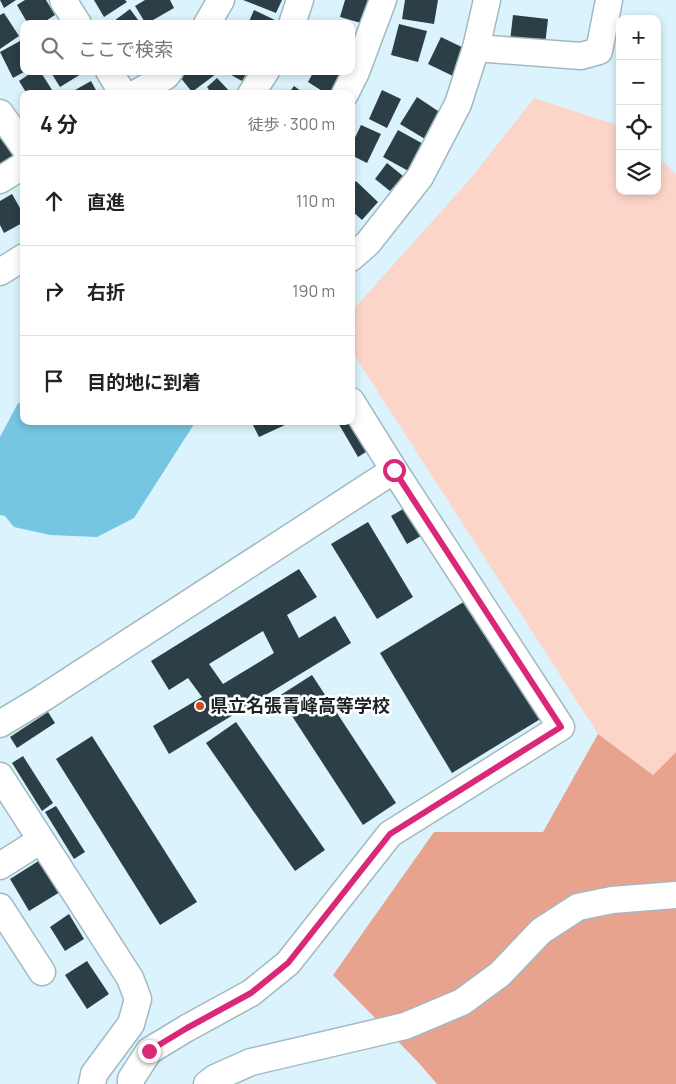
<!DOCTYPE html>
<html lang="ja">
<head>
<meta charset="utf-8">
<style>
	:root { --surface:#fff; --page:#f6f6f6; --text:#222; --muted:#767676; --line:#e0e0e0 }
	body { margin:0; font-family:Manrope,"Noto Sans JP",sans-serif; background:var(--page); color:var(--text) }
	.controls { position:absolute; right:15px; top:15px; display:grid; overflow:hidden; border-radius:10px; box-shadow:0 2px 8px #0003 }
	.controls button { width:45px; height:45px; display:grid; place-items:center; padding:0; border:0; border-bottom:1px solid var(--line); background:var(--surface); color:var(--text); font:25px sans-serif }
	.stop { position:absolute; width:15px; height:15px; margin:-11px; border:4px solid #db2777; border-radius:50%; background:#fff }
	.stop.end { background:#db2777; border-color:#fff; box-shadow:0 1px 5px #0008 }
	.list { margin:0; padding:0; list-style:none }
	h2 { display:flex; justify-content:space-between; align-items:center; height:65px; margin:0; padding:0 20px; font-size:21px }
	h2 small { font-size:16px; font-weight:400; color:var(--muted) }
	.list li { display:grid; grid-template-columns:32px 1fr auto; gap:15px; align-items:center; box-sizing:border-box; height:90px; padding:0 20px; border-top:1px solid var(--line) }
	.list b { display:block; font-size:19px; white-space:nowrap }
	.list em { font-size:16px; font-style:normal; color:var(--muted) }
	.icon { flex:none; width:28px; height:28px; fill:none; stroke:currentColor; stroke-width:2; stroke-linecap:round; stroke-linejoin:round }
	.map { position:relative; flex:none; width:676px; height:1084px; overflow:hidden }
	.search { position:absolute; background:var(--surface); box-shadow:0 2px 8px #0003; left:20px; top:20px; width:335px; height:55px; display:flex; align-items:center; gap:12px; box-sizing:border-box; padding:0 18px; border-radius:10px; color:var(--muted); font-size:19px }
	.panel { position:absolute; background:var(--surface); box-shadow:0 2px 8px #0003; left:20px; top:90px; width:335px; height:335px; border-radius:10px }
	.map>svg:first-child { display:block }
	.green { fill:#fcd5c9 }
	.forest { fill:#e8a38e }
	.water { fill:#76c5e2 }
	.building { fill:#2c3f46; fill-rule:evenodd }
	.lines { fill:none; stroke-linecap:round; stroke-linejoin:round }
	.minor-casing { stroke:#a2b9c2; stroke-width:29 }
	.minor { stroke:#fff; stroke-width:26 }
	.route { stroke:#db2777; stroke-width:6 }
	.poi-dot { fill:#d24a1d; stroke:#fff; stroke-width:2 }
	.labels { text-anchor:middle; stroke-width:5; stroke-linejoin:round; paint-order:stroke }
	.poi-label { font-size:18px; font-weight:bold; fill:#1a2226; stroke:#fff; text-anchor:start }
</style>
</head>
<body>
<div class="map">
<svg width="676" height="1084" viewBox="0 0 676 1084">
	<rect width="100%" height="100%" fill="#dbf3fc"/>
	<!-- green -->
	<path class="green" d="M534 98 620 126V191H657V156L676 174V752L653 775 598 734 351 350V312L471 178Z"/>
	<!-- forest -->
	<path class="forest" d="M598 734 653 775 676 752V1084H437L418 1062 333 975 434 832H543Z"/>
	<!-- water -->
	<path class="water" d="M18 403 24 404V421H196L134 518 97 537 50 535 14 527 5 516 0 515V437Z"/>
	<!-- building -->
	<g class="building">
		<path d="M0 0H16L4 8Z"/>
		<path d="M25 0H46L55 15 41 24H28L17 5Z"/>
		<path d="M94 0H125L127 2 104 17Z"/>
		<path d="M145 0H170L174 8 146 24 135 6Z"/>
		<path d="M243 0H282L276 13Z"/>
		<path d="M345 0H373L368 25 340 17Z"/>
		<path d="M405 0H438L434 24 402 19Z"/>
		<path d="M130 9 141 24H110Z"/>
		<path d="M254 10 277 21 275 24H248Z"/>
		<path d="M4 13 19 36 0 49V15Z"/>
		<path d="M513 15 548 19 545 45 510 41Z"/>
		<path d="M399 24 427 31 418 62 391 55Z"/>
		<path d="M441 37 470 51 457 78 428 64Z"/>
		<path d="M20 41 24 48V72L13 78 0 52Z"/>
		<path d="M34 71H40L54 93 27 94 19 81Z"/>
		<path d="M50 71H86L60 87Z"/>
		<path d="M188 71H214L216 74 192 92 180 77Z"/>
		<path d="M224 71H248L242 81Z"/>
		<path d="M314 71H341L346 74 335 94H327L308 82Z"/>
		<path d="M217 78 232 94H212L207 87Z"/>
		<path d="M91 81 98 94H68Z"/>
		<path d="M294 86 305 94H288Z"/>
		<path d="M382 90 401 99 387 128 369 119Z"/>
		<path d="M417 97 441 113 425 139 400 124Z"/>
		<path d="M361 125 381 134 367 163 351 155V146Z"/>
		<path d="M398 130 427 146 412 173 383 157Z"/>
		<path d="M0 135 15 159 0 168Z"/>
		<path d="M387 163 403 176 390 191 375 179Z"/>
		<path d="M356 181 378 202 362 220 351 210V187Z"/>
		<path d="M12 194 24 215V222L4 233 0 225V201Z"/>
		<path d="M251 421H283L285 425 259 437Z"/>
		<path d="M337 421H351L374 447 358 457Z"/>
		<path d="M410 505 426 533 407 544 391 516Z"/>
		<path d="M368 522 413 597 377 619 331 544Z"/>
		<path d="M299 569 317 597 287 615 299 638 335 616 351 643 169 754 153 726 202 697 188 678 169 690 151 661ZM263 631 274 653 223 684 209 664Z"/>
		<path d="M470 598 542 718 452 773 380 653Z"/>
		<path d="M312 675 396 803 363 825 279 696Z"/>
		<path d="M48 712 55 723 17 748 10 737Z"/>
		<path d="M236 722 325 850 295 871 206 743Z"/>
		<path d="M92 736 197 902 160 925 56 759Z"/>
		<path d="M23 756 53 803 42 811 12 763Z"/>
		<path d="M56 806 85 852 74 859 45 812Z"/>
		<path d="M40 860 60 892 29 911 10 879Z"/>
		<path d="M69 914 84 939 65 951 50 927Z"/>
		<path d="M87 961 109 994 87 1009 65 975Z"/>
	</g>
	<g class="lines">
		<defs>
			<g id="minor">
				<path d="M63 0 78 24"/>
				<path d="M207 24 221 0"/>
				<path d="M292 24 300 0"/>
				<path d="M476 48 581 56 599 51 609 0"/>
				<path d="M109 71 123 94"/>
				<path d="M135 94 166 76 170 71"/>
				<path d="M251 94 266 71"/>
				<path d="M345 94 356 72 383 0"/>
				<path d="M0 113 24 147"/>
				<path d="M0 180 24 165"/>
				<path d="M351 258 368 243 420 177 458 104 476 48 487 0"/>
				<path d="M0 272 24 257"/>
				<path d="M0 724 43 698 394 470"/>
				<path d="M0 776 130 978 138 999 131 1024 94 1074 92 1084"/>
				<path d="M0 866 41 840"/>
				<path d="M0 907 42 972"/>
				<path d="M131 1084V1079L149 1051 187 1028 251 993 288 963 390 834 561 727 394 470 351 401"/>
				<path d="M207 1084 215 1078 251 1062 405 1026 462 1002 500 974 541 931 578 907 612 900 676 895"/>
			</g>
		</defs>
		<!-- minor casing -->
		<use href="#minor" class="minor-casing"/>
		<!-- minor -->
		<use href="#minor" class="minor"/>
	</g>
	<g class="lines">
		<!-- route -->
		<path class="route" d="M149 1051 187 1028 251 993 288 963 390 834 561 727 394 470"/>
	</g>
	<!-- markers -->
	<circle class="poi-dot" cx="200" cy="706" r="5"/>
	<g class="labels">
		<!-- poi labels -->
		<g class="poi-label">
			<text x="210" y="712">県立名張青峰高等学校</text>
		</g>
	</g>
</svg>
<div class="controls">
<button>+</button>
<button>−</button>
<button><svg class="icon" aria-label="locate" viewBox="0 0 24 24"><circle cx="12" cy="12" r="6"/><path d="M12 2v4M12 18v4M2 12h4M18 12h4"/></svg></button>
<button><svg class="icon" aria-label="layers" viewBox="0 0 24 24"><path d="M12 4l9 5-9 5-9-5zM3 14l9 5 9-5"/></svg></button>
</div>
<div class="stop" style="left:394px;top:470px"></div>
<div class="stop end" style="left:149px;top:1051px"></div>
<div class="search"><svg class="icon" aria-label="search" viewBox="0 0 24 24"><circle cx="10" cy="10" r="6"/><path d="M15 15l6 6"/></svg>ここで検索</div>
<section class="panel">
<h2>4 分<small>徒歩 · 300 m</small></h2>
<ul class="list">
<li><svg class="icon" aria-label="ahead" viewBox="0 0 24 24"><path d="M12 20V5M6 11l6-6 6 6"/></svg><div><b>直進</b></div><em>110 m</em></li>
<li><svg class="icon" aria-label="right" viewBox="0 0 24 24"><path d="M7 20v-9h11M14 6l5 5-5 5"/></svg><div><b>右折</b></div><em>190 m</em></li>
<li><svg class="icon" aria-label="arrive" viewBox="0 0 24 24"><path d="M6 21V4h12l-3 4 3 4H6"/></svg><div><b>目的地に到着</b></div></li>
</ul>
</section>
</div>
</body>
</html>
